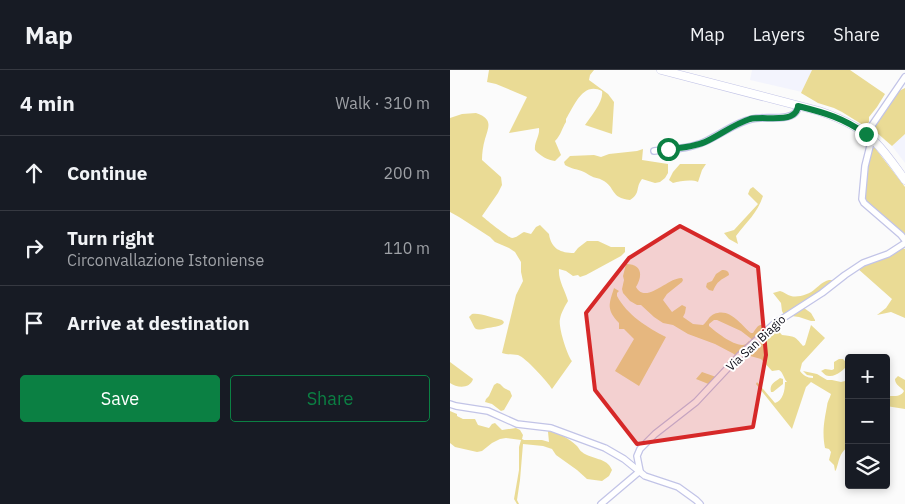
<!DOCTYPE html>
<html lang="en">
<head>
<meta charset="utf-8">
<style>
	:root { --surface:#171b24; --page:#242831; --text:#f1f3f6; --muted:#9ea1a6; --line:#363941; --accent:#0b8043 }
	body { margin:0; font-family:"IBM Plex Sans",sans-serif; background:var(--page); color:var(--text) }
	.controls { position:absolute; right:15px; bottom:15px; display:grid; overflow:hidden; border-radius:5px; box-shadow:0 2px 8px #0003 }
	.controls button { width:45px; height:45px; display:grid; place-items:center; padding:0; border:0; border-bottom:1px solid var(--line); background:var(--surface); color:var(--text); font:25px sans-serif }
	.stop { position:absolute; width:15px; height:15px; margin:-11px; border:4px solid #0b8043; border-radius:50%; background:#fff }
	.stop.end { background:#0b8043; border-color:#fff; box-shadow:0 1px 5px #0008 }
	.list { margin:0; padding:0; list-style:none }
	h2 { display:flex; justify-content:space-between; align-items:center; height:65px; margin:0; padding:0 20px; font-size:21px }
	h2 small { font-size:16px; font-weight:400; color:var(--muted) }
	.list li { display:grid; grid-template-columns:32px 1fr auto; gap:15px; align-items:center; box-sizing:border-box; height:75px; padding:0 20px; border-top:1px solid var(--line) }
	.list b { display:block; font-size:19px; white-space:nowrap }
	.list p { margin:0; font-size:16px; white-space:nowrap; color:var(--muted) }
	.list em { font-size:16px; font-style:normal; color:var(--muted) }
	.actions { display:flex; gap:10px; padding:15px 20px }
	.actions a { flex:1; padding:11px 0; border:1px solid var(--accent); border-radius:5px; text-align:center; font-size:18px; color:var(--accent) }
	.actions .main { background:var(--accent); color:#fff }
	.icon { flex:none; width:28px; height:28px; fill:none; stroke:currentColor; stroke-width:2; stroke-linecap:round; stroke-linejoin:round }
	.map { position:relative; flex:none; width:455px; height:434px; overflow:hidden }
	header { display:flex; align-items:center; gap:30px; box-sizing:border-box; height:70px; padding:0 25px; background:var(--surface); border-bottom:1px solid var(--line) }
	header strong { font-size:24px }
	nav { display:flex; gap:28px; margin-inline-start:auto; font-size:18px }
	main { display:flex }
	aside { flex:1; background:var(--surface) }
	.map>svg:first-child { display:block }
	.built { fill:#f3f4fd }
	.green { fill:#eadb95 }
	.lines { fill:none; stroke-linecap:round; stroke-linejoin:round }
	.street-casing { stroke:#c2c4e7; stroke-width:8 }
	.secondary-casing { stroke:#c2c4e7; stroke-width:9 }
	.street { stroke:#fff; stroke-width:5.5 }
	.secondary { stroke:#fff; stroke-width:8 }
	.route { stroke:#0b8043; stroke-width:6 }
	.marked { fill:#d62828; fill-opacity:0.2; stroke:#d62828; stroke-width:4; stroke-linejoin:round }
	.labels { text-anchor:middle; stroke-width:4; stroke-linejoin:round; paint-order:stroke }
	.street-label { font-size:12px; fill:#0f0f1a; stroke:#fff }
</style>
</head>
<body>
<header>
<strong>Map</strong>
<nav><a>Map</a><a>Layers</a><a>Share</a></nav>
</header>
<main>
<aside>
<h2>4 min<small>Walk · 310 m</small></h2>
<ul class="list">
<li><svg class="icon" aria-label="ahead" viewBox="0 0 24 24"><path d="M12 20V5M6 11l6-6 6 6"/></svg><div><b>Continue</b></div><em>200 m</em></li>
<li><svg class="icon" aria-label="right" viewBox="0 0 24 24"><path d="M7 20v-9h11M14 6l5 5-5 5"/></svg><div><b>Turn right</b><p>Circonvallazione Istoniense</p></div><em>110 m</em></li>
<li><svg class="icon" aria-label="arrive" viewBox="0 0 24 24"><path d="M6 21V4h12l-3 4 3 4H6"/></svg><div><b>Arrive at destination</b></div></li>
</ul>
<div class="actions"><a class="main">Save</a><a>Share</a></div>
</aside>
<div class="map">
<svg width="455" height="434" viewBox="0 0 455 434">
	<rect width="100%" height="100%" fill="#fbfbfb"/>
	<!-- built -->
	<g class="built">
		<path d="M302 0H362L352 22 300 10Z"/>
		<path d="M455 64V93L442 76Z"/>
	</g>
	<!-- green -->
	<g class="green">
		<path d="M39 0H144L140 5 139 10 158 24 164 32 162 64 135 55C141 46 154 31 152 21 133 11 124 36 116 49V52C112 58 111 65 105 71L111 85 105 91C98 90 90 86 85 80 84 72 90 66 89 58L59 63 77 27 46 14 37 12Z"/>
		<path d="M362 0H400L435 24 427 37 419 47V52L416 55H413L392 42 384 38 368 33 351 23Z"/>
		<path d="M455 18V64L442 76 426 62 425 56 449 21Z"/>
		<path d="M26 43C43 49 39 56 35 69 33 76 32 83 32 90L51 107 52 115 48 123 32 146C35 149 59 168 62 168 66 168 70 164 74 162L81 164 86 157 90 155 99 164C101 179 111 183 124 183L128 178 137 171H148L161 177H175V182L171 186 136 205 130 207 128 205 123 206 116 201 109 199C108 210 115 220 118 231 115 236 111 243 110 249 108 256 117 285 122 291L102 319C98 312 75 287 68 285 63 284 57 285 52 283L66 225 73 211 71 202V192L65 182 59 178 45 172 40 167 9 147 0 142V48L12 44Z"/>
		<path d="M420 78H425L455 117V167L418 135 414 129V122Z"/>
		<path d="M193 79 192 90 218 94V103L215 108 210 112 205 113 192 109C185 118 191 123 180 130 160 128 166 117 152 110 149 108 144 108 141 106 138 105 137 103 134 102 128 99 121 99 115 95L114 92 120 86 144 85 151 87 159 84 187 81Z"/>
		<path d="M230 94H256L252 100 248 112C242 109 230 111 223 113L219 110 223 102Z"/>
		<path d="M303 117 313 126C307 144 297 151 286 166L288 174 279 169 274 163 284 160 308 134 298 124 300 119Z"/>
		<path d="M452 178 455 179V248L441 242 427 245 436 238 442 229 407 198Z"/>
		<path d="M176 194C192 194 193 205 186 217 196 235 218 207 232 208L233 210 232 212 217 224 213 230 222 242 232 235 236 237 235 243 233 247 243 254 253 255C257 252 259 246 264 244 280 237 291 255 301 263H303C306 259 308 254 313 255L315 258 314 262 304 271 291 261 267 250H264L259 254V256C266 262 287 279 296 274 297 273 298 272 299 271L301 273 286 287 284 284 265 274 238 264 223 255 213 253 204 247 191 235H187L180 231 173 223 172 219 174 210 173 206Z"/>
		<path d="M272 200C276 200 279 201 279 205 271 210 267 211 263 221L259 220 256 217 257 213 262 211 266 204Z"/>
		<path d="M379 210H385L354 238 361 243 365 250V251H361L349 247 334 245 332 241 331 233 323 223 330 221C334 222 337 225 341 226 348 228 360 224 365 219 370 215 372 212 379 210Z"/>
		<path d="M164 218 169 221 167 223V226C177 245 198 258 216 267L189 316 165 301 184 269 174 259H169V253C156 239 159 234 164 218Z"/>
		<path d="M22 244C32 243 42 248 52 250L54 252 53 254C48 257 43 257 37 258 22 262 26 258 19 247Z"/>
		<path d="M361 255 375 268 352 293 350 301C353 305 357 308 363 308V306L357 305 353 301 367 304 377 310H382L391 312 399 310V379L397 378C389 383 389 392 386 400L385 401 384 395 379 390 381 382 379 379 375 378C372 362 374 352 377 336 377 332 380 328 381 324L361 312 356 317 342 359 306 314 307 312 325 333C333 331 335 320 335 312H337C334 309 333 302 329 300L322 301 311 289 293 284 324 256 332 265C345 267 344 265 353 276L355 275Z"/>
		<path d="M389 289H393L398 294C395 299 386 307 379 306 375 306 374 303 371 301L375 299 382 300 384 299V292Z"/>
		<path d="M0 292 23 309C20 319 7 318 0 313Z"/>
		<path d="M252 302 269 308 261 315 246 309Z"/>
		<path d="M448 306 455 310V339L436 336V330L438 326C444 326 451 327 454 321 451 317 445 315 445 309Z"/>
		<path d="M330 308 333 309V314L323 322H321C319 314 325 312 330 308Z"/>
		<path d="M47 313 50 314 54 318 60 321 62 326 54 340 51 341 42 334 35 332 36 329 39 326 44 315Z"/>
		<path d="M0 341 7 344V346L13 349H25L28 355 39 358 42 354 45 353 52 360 66 358 70 360 73 365 72 369 74 370H92L99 372 98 362 99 360C109 364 119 368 127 376 129 378 130 381 132 382 142 390 157 387 162 400L159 406 152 411 137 409 127 400 106 385 102 379 93 376 73 374 70 410 67 430 69 434H67L64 429 69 400V377L71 370 56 368 50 369 42 373 32 381 27 382 5 377 0 373Z"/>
	</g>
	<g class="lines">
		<defs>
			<g id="street">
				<path d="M416 64 455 7"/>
				<path d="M422 68 415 96 412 129 414 133 451 165 455 170"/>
				<path d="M204 81C220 79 239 79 254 72 272 64 291 48 311 48 320 47 338 50 345 43 347 41 348 38 349 36"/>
				<path d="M0 334 6 336 38 341 67 354 101 358 155 378 174 389 195 406 228 417 246 430 250 434"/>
				<path d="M151 434 190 401 187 386 190 379 205 364 246 332 290 285 324 254 372 223 395 205 413 193 438 184 455 173"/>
			</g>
			<path id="secondary" d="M211 0 369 41C390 48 411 57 426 73 437 84 446 98 455 110"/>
		</defs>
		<!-- street casing -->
		<use href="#street" class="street-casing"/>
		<!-- secondary casing -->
		<use href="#secondary" class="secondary-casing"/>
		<!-- street -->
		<use href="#street" class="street"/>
		<!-- secondary -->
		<use href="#secondary" class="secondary"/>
	</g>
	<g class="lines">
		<!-- route -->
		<path class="route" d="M218 79C230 78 244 77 255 72 270 65 284 54 300 49 312 46 337 52 345 43 347 41 348 37 348 36 376 43 393 48 416 64"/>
	</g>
	<!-- marked area -->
	<path class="marked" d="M230 156 308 197 316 285 303 357 187 374 145 320 136 243 179 188Z"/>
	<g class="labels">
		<!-- street labels -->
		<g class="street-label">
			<text transform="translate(306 273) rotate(-43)" y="4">Via San Biagio</text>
		</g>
	</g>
</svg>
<div class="controls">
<button>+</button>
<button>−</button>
<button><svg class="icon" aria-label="layers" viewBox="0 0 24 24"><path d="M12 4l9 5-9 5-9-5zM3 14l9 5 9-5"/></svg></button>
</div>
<div class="stop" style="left:218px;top:79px"></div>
<div class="stop end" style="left:416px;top:64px"></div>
</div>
</main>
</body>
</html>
